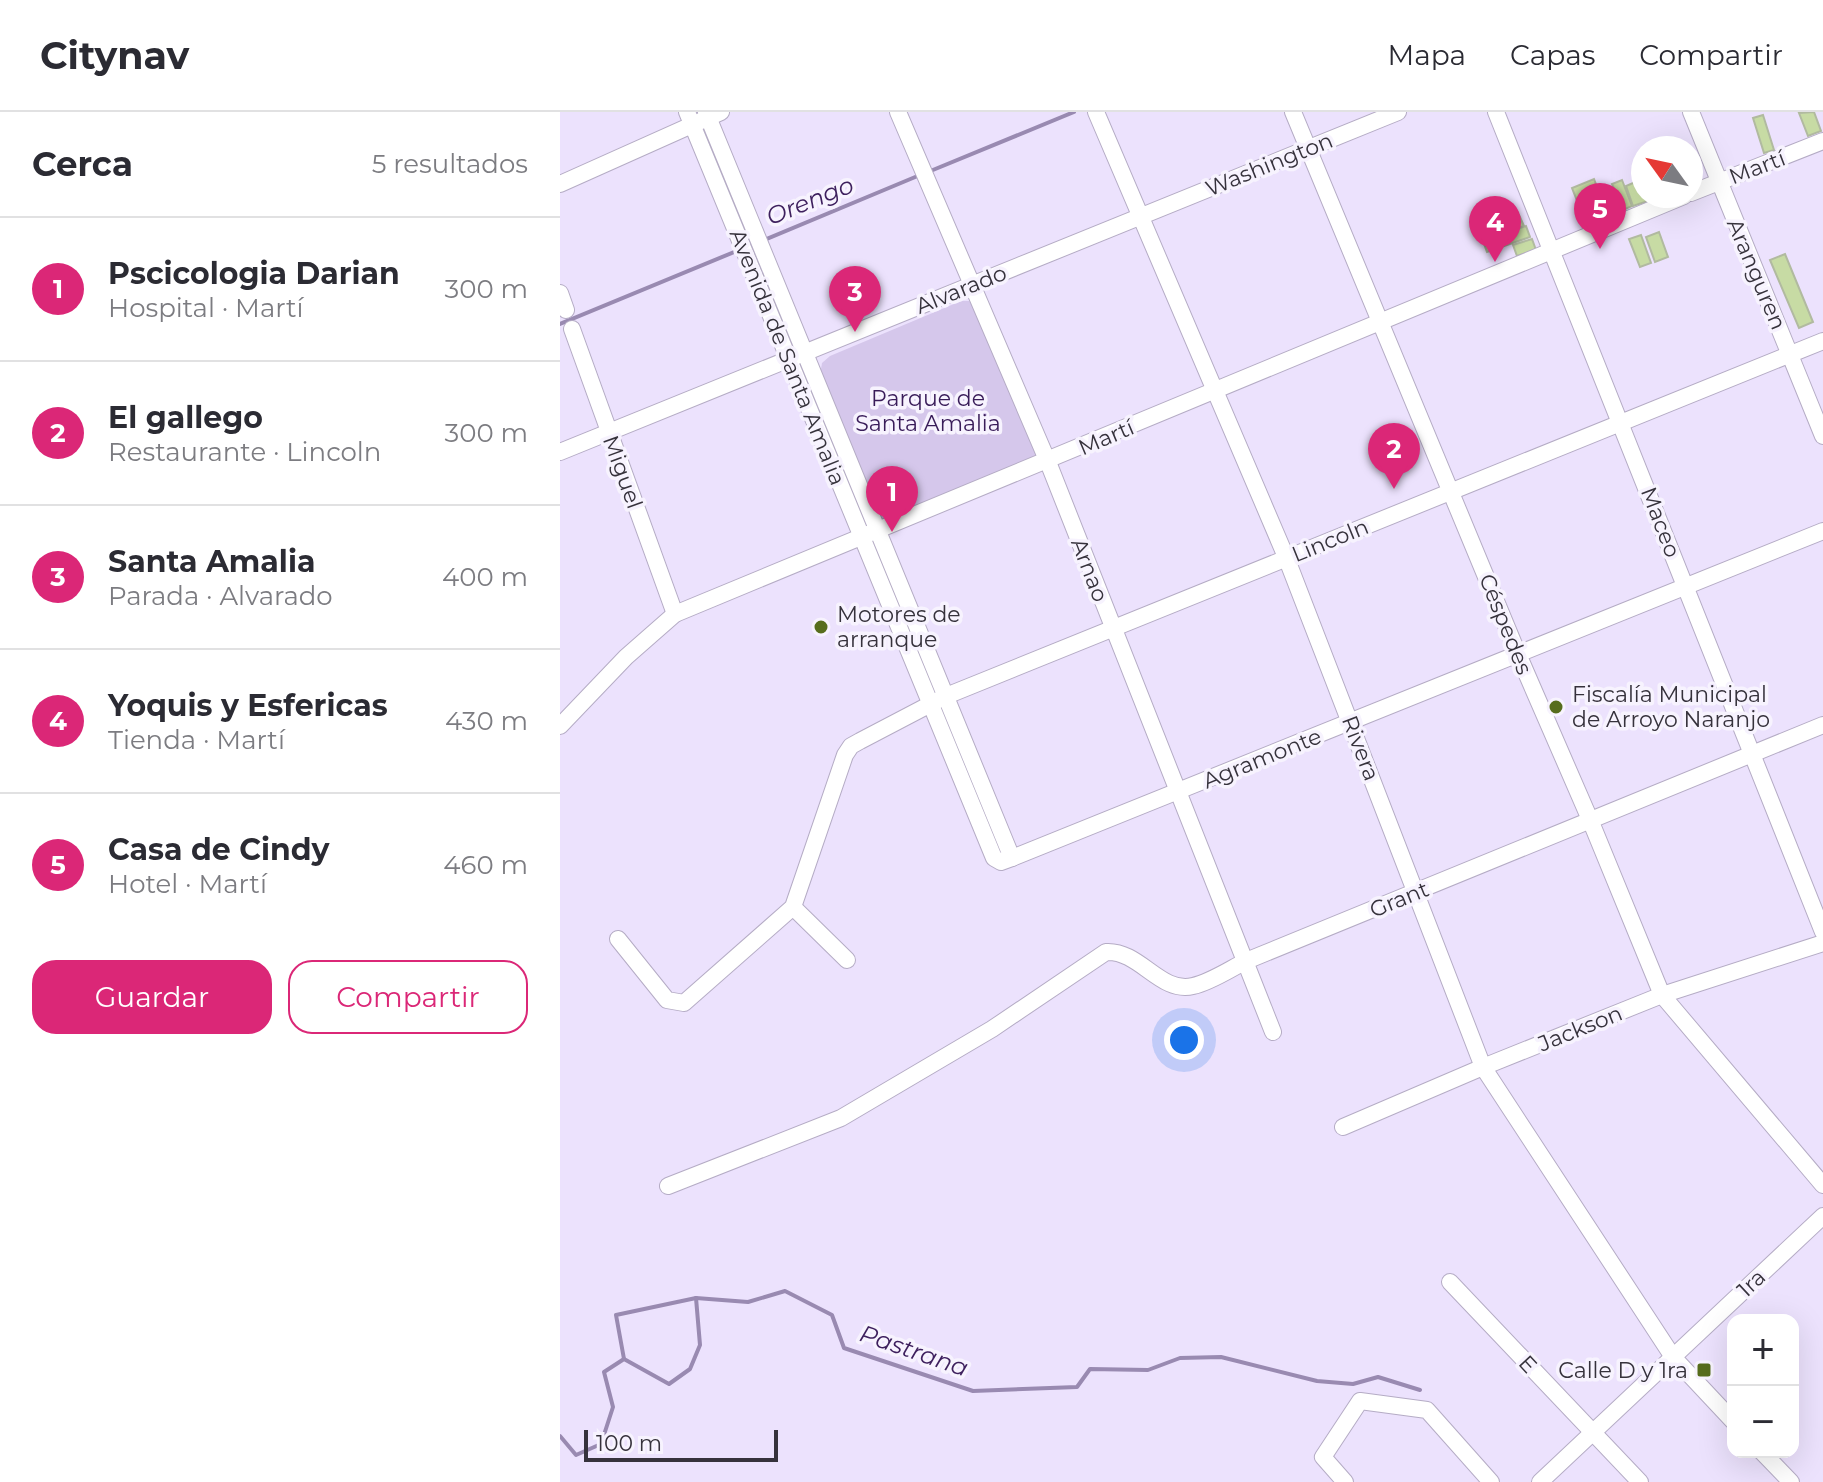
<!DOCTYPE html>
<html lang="es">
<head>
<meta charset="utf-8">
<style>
	:root { --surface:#fff; --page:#f2f2f3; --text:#2b2b33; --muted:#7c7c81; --line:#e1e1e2; --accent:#db2777 }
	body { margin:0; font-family:Montserrat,sans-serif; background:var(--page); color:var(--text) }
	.controls { position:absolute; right:24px; bottom:24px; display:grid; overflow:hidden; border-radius:16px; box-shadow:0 8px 32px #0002 }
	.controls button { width:72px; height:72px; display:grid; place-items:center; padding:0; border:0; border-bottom:2px solid var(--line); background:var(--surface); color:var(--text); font:40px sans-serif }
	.compass { position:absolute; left:1071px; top:24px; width:72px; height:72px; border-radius:50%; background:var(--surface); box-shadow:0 8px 32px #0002; rotate:303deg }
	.scale { position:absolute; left:24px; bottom:20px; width:194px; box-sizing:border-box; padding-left:8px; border:4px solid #36323c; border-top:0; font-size:22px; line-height:28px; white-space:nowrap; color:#36323c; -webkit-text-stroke:6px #f7f3fe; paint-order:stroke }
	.you { position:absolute; left:624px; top:928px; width:28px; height:28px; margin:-20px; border:6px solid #fff; border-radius:50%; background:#1a73e8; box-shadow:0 0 0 12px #1a73e833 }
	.badge { display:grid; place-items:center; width:52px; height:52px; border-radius:50%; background:var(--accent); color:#fff; font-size:26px; font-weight:700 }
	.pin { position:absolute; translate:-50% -66px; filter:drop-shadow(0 2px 4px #0008) }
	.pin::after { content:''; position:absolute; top:42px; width:28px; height:24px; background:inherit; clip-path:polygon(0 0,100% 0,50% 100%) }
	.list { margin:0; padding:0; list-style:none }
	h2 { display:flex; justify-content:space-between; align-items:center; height:104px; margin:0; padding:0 32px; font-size:34px }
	h2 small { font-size:26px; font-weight:400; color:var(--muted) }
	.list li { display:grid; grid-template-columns:52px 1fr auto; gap:24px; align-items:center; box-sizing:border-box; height:144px; padding:0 32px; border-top:2px solid var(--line) }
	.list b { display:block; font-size:30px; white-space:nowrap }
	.list p { margin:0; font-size:26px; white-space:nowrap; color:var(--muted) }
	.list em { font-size:26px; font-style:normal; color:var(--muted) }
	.actions { display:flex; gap:16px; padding:24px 32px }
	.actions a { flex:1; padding:18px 0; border:2px solid var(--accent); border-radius:24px; text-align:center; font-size:28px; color:var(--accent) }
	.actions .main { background:var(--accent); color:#fff }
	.map { position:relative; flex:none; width:1263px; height:1370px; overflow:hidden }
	header { display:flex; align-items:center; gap:48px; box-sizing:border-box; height:112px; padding:0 40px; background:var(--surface); border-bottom:2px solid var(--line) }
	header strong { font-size:38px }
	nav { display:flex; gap:44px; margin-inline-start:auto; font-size:28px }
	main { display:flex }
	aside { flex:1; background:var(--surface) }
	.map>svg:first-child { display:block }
	.green { fill:#d5c7eb }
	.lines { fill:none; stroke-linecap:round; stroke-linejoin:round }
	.stream { stroke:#998ab1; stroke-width:4 }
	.building { fill:#c7dba4; stroke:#b1baa0; stroke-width:2 }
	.minor-casing { stroke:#b5acc5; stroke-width:18 }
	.minor { stroke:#fff; stroke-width:16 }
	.poi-dot { fill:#576d1d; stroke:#f7f3fe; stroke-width:3 }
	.labels { text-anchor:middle; stroke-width:7; stroke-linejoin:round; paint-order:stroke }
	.street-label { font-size:22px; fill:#36323c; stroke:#f7f3fe }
	.park-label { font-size:22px; fill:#391c59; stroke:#f7f3fe }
	.poi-label { font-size:22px; fill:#36323c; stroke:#f7f3fe; text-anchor:start }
	.water-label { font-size:24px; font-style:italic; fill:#3e205e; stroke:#f7f3fe }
</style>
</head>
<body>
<header>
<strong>Citynav</strong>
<nav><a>Mapa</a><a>Capas</a><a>Compartir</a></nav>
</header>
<main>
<aside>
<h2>Cerca<small>5 resultados</small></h2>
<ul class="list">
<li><span class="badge">1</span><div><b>Pscicologia Darian</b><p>Hospital · Martí</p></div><em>300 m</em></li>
<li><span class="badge">2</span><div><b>El gallego</b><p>Restaurante · Lincoln</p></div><em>300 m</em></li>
<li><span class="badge">3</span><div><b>Santa Amalia</b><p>Parada · Alvarado</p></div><em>400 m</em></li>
<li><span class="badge">4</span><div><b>Yoquis y Esfericas</b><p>Tienda · Martí</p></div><em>430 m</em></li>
<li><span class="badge">5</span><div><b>Casa de Cindy</b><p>Hotel · Martí</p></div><em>460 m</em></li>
</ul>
<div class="actions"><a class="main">Guardar</a><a>Compartir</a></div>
</aside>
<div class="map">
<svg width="1263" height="1370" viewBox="0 0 1263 1370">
	<rect width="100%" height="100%" fill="#ece2fd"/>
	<!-- green -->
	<path class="green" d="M401 189H409L417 195 478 343 468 354 322 408 317 402 260 263 262 251 270 244Z"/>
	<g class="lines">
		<!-- stream -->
		<g class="stream">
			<path d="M368 60 514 0"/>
			<path d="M202 129 360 63"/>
			<path d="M0 212 179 138"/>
			<path d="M64 1247 56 1203 136 1186 188 1190 225 1179 272 1203 284 1236 413 1279 517 1275 530 1257 588 1258 620 1246 661 1245 757 1269 793 1272 818 1265 860 1278"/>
			<path d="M0 1324 16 1343 41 1332 53 1295 44 1260 64 1247 109 1272 130 1257 140 1233 136 1186"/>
		</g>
	</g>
	<!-- building -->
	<g class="building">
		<path d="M1254 0 1261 19 1248 24 1239 1Z"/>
		<path d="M1203 3 1214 38 1204 41 1193 6Z"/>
		<path d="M1034 67 1049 106 1027 114 1012 76Z"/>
		<path d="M1062 68 1072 94 1063 98 1052 72Z"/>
		<path d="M1080 68 1083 84H1086L1088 89 1073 94 1066 74Z"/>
		<path d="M959 103 964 114 922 130 918 119Z"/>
		<path d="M966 114 970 125 927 140 923 129Z"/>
		<path d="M1099 120 1108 145 1095 150 1086 125Z"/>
		<path d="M1081 123 1091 151 1080 155 1069 127Z"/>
		<path d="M972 127 976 138 957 144 953 133Z"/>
		<path d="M1225 142 1253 210 1239 216 1210 148Z"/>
	</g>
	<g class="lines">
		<defs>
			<g id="minor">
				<path d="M127 0 434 746 441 750 452 746 146 0"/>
				<path d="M338 0 488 350 713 920"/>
				<path d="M536 0 726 445 923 955 1113 1245 1173 1309"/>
				<path d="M733 0 958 542 1031 710 1102 883 1263 1073"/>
				<path d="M936 0 1263 820"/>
				<path d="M1131 0 1263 324"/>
				<path d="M0 72 161 0"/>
				<path d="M1131 81 1263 29"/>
				<path d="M0 181 6 198"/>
				<path d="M12 217 115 502"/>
				<path d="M0 340 838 0"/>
				<path d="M0 614 66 545 115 502 1124 84"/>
				<path d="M452 746 1263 419"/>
				<path d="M233 795 287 848"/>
				<path d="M58 827 107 888 124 891 233 795 285 643 291 634 300 629 386 584 1263 229"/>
				<path d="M783 1015 923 955 1102 883 1263 831"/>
				<path d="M108 1074 281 1006 432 917 546 840C580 838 600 882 633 874 651 870 670 857 686 849L1263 613"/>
				<path d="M890 1170 1080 1370"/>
				<path d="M1202 1340 1231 1370"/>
				<path d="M785 1370 763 1345 800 1289 867 1298 931 1370"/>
				<path d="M980 1370 1263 1104"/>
			</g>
		</defs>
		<!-- minor casing -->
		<use href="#minor" class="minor-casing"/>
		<!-- minor -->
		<use href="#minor" class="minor"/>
	</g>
	<!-- markers -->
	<g class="poi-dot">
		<circle cx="261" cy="515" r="8"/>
		<circle cx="996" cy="595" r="8"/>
		<rect x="1136" y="1250" width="16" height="16" rx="4"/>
	</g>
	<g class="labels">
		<!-- street labels -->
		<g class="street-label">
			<text transform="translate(709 52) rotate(-22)" y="8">Washington</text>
			<text transform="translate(1197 55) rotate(-21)" y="8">Martí</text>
			<text transform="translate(1197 162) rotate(67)" y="8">Aranguren</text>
			<text transform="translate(401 177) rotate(-22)" y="8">Alvarado</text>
			<text transform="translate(228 245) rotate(68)" y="8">Avenida de Santa Amalia</text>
			<text transform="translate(546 325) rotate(-23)" y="8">Martí</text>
			<text transform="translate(63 360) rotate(70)" y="8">Miguel</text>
			<text transform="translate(1101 410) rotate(69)" y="8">Maceo</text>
			<text transform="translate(770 428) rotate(-22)" y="8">Lincoln</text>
			<text transform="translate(530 458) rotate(69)" y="8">Arnao</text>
			<text transform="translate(946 512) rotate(68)" y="8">Céspedes</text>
			<text transform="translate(801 636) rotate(69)" y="8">Rivera</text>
			<text transform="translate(702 646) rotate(-22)" y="8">Agramonte</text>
			<text transform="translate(839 787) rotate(-22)" y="8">Grant</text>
			<text transform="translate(1020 916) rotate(-22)" y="8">Jackson</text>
			<text transform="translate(1191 1171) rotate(-43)" y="8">1ra</text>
			<text transform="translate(968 1252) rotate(47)" y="8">E</text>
		</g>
		<!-- park labels -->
		<g class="park-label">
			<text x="368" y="294">Parque de<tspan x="368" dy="25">Santa Amalia</tspan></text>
		</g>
		<!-- poi labels -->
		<g class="poi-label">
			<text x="277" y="510">Motores de<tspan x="277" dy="25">arranque</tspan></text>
			<text x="1012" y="590">Fiscalía Municipal<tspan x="1012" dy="25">de Arroyo Naranjo</tspan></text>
			<text x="1128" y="1266" text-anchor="end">Calle D y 1ra</text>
		</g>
		<!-- water labels -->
		<g class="water-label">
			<text transform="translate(250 89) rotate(-22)" y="8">Orengo</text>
			<text transform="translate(354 1239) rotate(19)" y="8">Pastrana</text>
		</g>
	</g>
</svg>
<div class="controls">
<button>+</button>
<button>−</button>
</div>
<svg class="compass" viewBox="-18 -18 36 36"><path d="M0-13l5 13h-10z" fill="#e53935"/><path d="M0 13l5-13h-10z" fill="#7c7c81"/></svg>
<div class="scale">100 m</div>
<div class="you"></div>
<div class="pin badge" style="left:332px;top:420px">1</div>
<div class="pin badge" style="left:834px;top:377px">2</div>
<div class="pin badge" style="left:295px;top:220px">3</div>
<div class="pin badge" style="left:935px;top:150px">4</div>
<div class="pin badge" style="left:1040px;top:137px">5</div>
</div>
</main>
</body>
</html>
